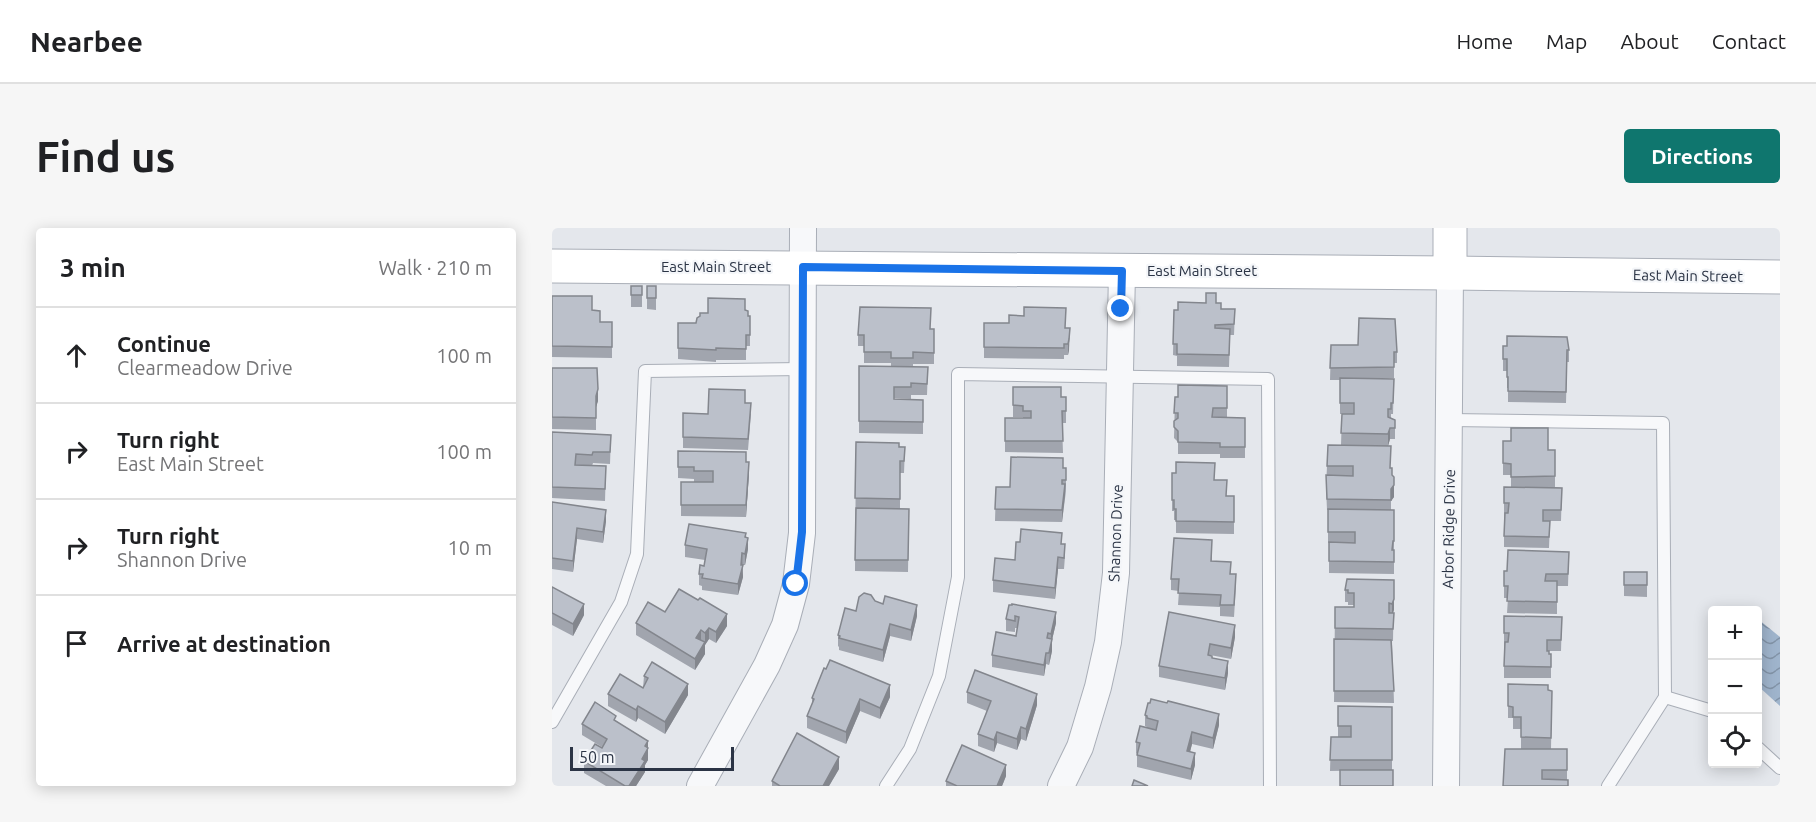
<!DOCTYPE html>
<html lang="en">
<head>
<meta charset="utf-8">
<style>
	:root { --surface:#fff; --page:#f6f6f6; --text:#202124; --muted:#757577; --line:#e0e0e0; --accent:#0f766e }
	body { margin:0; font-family:Ubuntu,sans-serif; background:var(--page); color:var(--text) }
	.controls { position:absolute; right:18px; bottom:18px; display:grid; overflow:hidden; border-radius:6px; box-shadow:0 3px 15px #0003 }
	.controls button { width:54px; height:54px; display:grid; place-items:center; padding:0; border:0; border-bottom:2px solid var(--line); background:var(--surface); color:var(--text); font:30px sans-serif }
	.scale { position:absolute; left:18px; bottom:15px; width:164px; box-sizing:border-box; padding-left:6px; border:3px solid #2b3445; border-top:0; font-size:16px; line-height:21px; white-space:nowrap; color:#2b3445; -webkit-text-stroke:4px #f4f6f9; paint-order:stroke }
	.stop { position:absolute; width:18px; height:18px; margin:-14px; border:4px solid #1a73e8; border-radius:50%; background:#fff }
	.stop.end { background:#1a73e8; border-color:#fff; box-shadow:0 2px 6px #0008 }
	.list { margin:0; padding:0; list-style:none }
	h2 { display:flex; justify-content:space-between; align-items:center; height:78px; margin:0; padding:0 24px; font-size:26px }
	h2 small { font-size:20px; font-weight:400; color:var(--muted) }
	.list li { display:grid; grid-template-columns:39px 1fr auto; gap:18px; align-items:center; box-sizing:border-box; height:96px; padding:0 24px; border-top:2px solid var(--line) }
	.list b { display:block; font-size:22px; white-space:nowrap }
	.list p { margin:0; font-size:20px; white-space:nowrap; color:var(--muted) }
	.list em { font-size:20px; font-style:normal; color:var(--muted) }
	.icon { flex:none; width:33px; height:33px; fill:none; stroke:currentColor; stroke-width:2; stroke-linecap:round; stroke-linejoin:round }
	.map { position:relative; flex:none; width:1228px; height:558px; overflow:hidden; border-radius:6px }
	header { display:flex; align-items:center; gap:36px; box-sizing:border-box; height:84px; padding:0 30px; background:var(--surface); border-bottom:2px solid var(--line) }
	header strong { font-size:28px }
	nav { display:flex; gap:33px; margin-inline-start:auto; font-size:21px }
	.intro { display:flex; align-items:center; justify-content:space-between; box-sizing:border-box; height:144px; padding:0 36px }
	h1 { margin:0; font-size:42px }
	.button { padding:15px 27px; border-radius:6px; background:var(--accent); color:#fff; font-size:21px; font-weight:700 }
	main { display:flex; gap:36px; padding:0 36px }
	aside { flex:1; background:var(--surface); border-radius:6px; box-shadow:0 3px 15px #0003 }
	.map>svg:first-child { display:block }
	.water { fill:url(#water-waves) }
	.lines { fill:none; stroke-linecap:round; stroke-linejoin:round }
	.lane-casing { stroke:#a9aeb7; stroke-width:14 }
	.street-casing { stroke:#a9aeb7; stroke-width:28 }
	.secondary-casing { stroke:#a9aeb7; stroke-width:35 }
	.lane { stroke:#f7f8fa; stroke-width:12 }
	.street { stroke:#f7f8fa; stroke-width:26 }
	.secondary { stroke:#fff; stroke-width:33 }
	.wall { fill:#a1a5ae }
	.shaded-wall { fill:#83868d }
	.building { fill:#bbc0ca; stroke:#83868d; stroke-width:1.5 }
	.route { stroke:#1a73e8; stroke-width:8 }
	.labels { text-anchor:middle; stroke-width:4.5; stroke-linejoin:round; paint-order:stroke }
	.street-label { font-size:15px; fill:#2b3445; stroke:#f4f6f9 }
</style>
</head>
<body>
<header>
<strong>Nearbee</strong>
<nav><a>Home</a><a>Map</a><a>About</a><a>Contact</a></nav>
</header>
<div class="intro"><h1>Find us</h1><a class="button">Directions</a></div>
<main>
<aside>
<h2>3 min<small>Walk · 210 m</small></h2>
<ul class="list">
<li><svg class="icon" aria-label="ahead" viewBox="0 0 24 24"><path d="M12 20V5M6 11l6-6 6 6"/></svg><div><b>Continue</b><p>Clearmeadow Drive</p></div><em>100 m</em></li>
<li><svg class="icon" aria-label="right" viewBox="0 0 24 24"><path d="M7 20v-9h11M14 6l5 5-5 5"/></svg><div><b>Turn right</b><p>East Main Street</p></div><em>100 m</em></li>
<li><svg class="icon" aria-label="right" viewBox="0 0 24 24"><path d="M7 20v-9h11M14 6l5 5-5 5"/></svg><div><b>Turn right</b><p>Shannon Drive</p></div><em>10 m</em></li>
<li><svg class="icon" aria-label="arrive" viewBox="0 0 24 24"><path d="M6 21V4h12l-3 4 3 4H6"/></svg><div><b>Arrive at destination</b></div></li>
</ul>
</aside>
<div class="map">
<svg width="1228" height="558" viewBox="0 0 1228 558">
	<defs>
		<pattern id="water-waves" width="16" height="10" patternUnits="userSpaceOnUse" patternTransform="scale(1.5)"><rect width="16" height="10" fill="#9fb4cc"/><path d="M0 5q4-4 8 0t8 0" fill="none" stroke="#8293a7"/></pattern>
	</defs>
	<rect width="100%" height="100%" fill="#e4e7ec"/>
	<!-- water -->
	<path class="water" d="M1206 391 1228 409V478L1206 458Z"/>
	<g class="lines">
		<defs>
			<g id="lane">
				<path d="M898 192 1111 195 1113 469 1056 558"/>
				<path d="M1113 469 1160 483"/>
				<path d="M0 494 69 374 85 326 93 143 250 141"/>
				<path d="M1206 520 1228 540"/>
				<path d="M334 558 358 521 387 448 406 349V146L716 151 718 558"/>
			</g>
			<g id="street">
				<path d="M148 558 215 437 233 397 244 356 250 305 251 0"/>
				<path d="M509 558 528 519 546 459 556 414 564 345 570 43"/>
				<path d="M894 558 898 45"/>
			</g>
			<g id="secondary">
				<path d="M898 0V45"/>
				<path d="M0 38 898 45 1228 49"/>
			</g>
		</defs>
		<!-- lane casing -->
		<use href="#lane" class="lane-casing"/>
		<!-- street casing -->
		<use href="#street" class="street-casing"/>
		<!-- secondary casing -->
		<use href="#secondary" class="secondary-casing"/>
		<!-- lane -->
		<use href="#lane" class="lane"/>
		<!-- street -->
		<use href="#street" class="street"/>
		<!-- secondary -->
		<use href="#secondary" class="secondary"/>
	</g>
	<!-- wall -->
	<g class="wall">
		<rect x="79" y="58" width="11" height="21"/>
		<path d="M95 58 104 70V82L95 81Z"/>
		<path d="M0 68 40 82 48 94H60V130L0 129Z"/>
		<path d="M664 75 669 81H683L682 107H678L677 139 625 138V128L621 127 622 82H626Z"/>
		<path d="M193 82 196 88H198V118H194V132H164V134L126 131V95H144L156 85Z"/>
		<path d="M432 95H457L513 100 517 122 516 127H512V131L432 130Z"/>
		<path d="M378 101H382V136H361V139H376L375 167H359V171L342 170V171L371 172V206L307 205V138H339V135H312V118H306V107Z"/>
		<path d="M779 117 845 124V135H842V150L822 151H842L841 186H839V190L843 192V211H838L836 218 789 217 790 186H802H788V152H778Z"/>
		<path d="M1017 122V134H1015L1014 175 956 174V160H955V143H951V131Z"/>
		<path d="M0 140 46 173 44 179V202L0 201Z"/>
		<path d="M675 158V190H693V230H668V226H626V214L622 210 623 169Z"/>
		<path d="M461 159 509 169H514V195H510L511 225 453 224V190H471V189H461Z"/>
		<path d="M193 175 199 186 196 222 131 220V185L156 186Z"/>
		<path d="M0 204 59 207 58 236 41 235 40 238H54L53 273 0 270Z"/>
		<path d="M951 213 996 222H1003V259L1010 260 1009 293H991H998L997 320 952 319V259H959V247H951Z"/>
		<path d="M304 214 353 219 352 245H348V281H357L356 344 303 343Z"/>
		<path d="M776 217 838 240 840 247 842 269 839 273V282L842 313V346L777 345V315H776V282H775L774 259Z"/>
		<path d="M126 223 194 234 197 245 194 289 129 288V254H142V251L126 250Z"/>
		<path d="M511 240H514V263L510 294 443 293 444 259H458Z"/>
		<path d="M620 245 662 252 675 268H682V306L624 305V292H622V283H620Z"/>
		<path d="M0 274 54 293 51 315 25 311 21 344 0 341Z"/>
		<path d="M194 310 196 321 193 337H190L191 349 186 367 150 362V358L147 357V346L152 338 153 332 133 329V317Z"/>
		<path d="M510 316 513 328 512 341H506L503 371 441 364V352L463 332Z"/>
		<path d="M660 323V333L679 346 684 357 682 389 668 388V379L626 377 627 363 619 362V351Z"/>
		<path d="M1017 324 1016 358H1005V386L955 385 956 370H952V358L955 343Z"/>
		<path d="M1072 344H1095V369L1072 368Z"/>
		<path d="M842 352 841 413H840L842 475 782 474 783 379H802V377H796V374H793V362Z"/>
		<path d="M0 359 32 387 21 408 0 397Z"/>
		<path d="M323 373 365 388 359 413 338 408 331 434 287 422V419L286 418V407L304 383Z"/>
		<path d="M457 377 504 395 500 412V423L497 437 494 436 492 448 440 439V427L464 408 465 400H463V404L454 403V391Z"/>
		<path d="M113 384 175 398 164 415 157 411 153 417V426L143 442 84 407V395Z"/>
		<path d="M617 384 683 409 679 431 658 427 676 445 673 462 607 449V438Z"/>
		<path d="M952 388 1010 389 1009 423H997V426H999V450H952Z"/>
		<path d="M92 448 136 467 113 506 86 490 84 494 56 478V466L91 460Z"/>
		<path d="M956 456 1000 463 999 521H1015V552L951 558 969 521V501H961V490H956Z"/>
		<path d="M415 464 485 477 474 513 469 511 465 522 445 515 442 524 426 518V506L435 483 415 475Z"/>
		<path d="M338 469 328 491 308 483 294 516 255 500V488L260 476V470Z"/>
		<path d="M786 478 840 479V542L778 543 779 509H786Z"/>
		<path d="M593 487 667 497 661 521 640 516 638 524 643 537 639 552 585 539V526L584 525V514L595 499 593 498Z"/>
		<path d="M64 493 96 513V532L93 537V544L84 558H54L32 545V533L50 519 30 507V496Z"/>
		<path d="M287 541 277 558H220V553Z"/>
		<path d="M454 548 450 558H394V553Z"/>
	</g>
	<!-- shaded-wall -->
	<g class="shaded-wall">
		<path d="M518 100 517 122 516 127V116Z"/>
		<path d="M46 161V173L44 179V202V168Z"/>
		<path d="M838 200V211L836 218V206Z"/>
		<path d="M197 234V245L194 289V277Z"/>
		<path d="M842 249V269L839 273V261Z"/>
		<path d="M513 256V267L510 294V282Z"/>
		<path d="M54 282V293L51 315V304Z"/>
		<path d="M25 300V311L21 344V333Z"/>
		<path d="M196 310V321L193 337V326Z"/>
		<path d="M190 325 191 349 186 367V356Z"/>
		<path d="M506 329V341L503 371V360Z"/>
		<path d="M842 352V382L840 387V376Z"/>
		<path d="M32 376V387L21 408V396Z"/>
		<path d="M365 377V388L359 413V402Z"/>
		<path d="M504 384V395L500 412V423L497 437 499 406Z"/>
		<path d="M175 386V398L164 415V404Z"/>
		<path d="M338 396V408L331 434V422Z"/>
		<path d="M683 397V409L679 431V420Z"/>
		<path d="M157 400V411L153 417V405Z"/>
		<path d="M149 402V414L144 410Z"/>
		<path d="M153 414V426L143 442V431Z"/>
		<path d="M494 425V436L492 448V437Z"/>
		<path d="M676 433V445L673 462V450Z"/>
		<path d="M136 456V467L113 506V494Z"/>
		<path d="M338 457V469L328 491V480Z"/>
		<path d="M485 466V477L474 513V501Z"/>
		<path d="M308 471V483L294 516V504Z"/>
		<path d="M86 478V490L84 494V482Z"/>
		<path d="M667 486V497L661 521V510Z"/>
		<path d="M469 499V511L465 522V511Z"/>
		<path d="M445 504V515L442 524V512Z"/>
		<path d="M640 504V516L635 535V523Z"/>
		<path d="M96 513V532L93 537V544L84 558H77L90 531 93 518Z"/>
		<path d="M643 525V537L639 552V541Z"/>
		<path d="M287 529V541L277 558H271Z"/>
		<path d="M454 537V548L450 558H445Z"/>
	</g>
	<!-- building -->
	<g class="building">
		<rect x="79" y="58" width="11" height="9"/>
		<rect x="95" y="58" width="9" height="12"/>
		<path d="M654 65H664V75H669V81H683L682 96 663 97V100L678 101 677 127 625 126V116H621L622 82H626V74L654 75Z"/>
		<path d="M0 68H40V82L48 83V94H60V119L0 118Z"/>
		<path d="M156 70 193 71V82L196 83V88H198V107H194V121L164 120V122L126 120V95H144L145 90 148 88V85H156Z"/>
		<path d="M308 79 379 80 378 101H382V125L361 124V130H339V124H312V107H306Z"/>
		<path d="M472 79 514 80 513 100H518L517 111 516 116H512V120L432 119V95H457V87L472 88Z"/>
		<path d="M807 90 843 91 845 124H842V139L778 140 779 117H806Z"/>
		<path d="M955 108 1015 109 1017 122H1015L1014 164 956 163V149H955V131H951V118H955Z"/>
		<path d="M307 138 376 139 375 156 359 155V159H342V171L371 172V194L307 193Z"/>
		<path d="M0 140H45L46 161 44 168V190L0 189Z"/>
		<path d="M788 150 842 151 841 175H839V181H836V189L843 192V200H838L836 206 789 205 790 186H802V175H788Z"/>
		<path d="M626 157 675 158V180H661L660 189 693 190V219H668V215L626 214V203L622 199V193L626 190V185H622L623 169H626Z"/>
		<path d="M461 159H509V169H514V183H510L511 213H453V190H479V183H471V178L461 177Z"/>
		<path d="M157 161 193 162V175H199L196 211 131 209V185L156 186Z"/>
		<path d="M959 200H996V222H1003V248L959 249V236L951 235V213H959Z"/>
		<path d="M0 204 59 207 58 224H41L40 227 24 226 23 237 54 238 53 261 0 259Z"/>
		<path d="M304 214 347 215V219H353L352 233H348V271L303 270Z"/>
		<path d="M776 217 839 218 838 240H840V247L842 249V257L839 261V272L775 271 774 247 801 248V238H775Z"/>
		<path d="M126 223 194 224V234H197L194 277H129V254H161V243H142V239H126Z"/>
		<path d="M459 229 511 230V240H514V252H510V256H513L510 282 443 281 444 259H458Z"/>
		<path d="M624 234 663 235 662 252H675L674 268H682V294L624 293V281H622V272H620V245H624Z"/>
		<path d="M952 259 1010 260 1009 282H991V293H998L997 309 952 308 953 285H956L957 275H952Z"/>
		<path d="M0 274 54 282 51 304 25 300 21 333 0 330Z"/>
		<path d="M304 280 357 281 356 332H303Z"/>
		<path d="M776 281 842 282V313H841L840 322H842V334L777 333V314L803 315V304H776Z"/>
		<path d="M137 296 194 305 193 309 196 310 193 326 190 325 189 337H191L186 356 150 350 151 346H147L148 337 152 338 155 321 133 317Z"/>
		<path d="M469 301 510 305 509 316H513L512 330 506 329 503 360 441 352 443 330 463 332 464 314H468Z"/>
		<path d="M622 310 660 312 659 333 679 334 678 346H684L682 377H668L669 367 626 365 627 351H619Z"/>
		<path d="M956 322 1017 324 1016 346H994L993 353H1005V374L955 373 956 358H952V343H955Z"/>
		<rect x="1072" y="344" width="23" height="13"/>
		<path d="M795 351 842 352V371L840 376 837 375V385H842L841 401 783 400V379H802V365H796V362H793Z"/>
		<path d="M0 359 32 376 21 396 0 385Z"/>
		<path d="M127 361 146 372 148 370 175 386 164 404 157 400 153 405 149 402 144 410 153 414 143 431 84 395 96 374 113 384Z"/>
		<path d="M312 365 319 367 323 373 331 376 333 368 365 377 359 402 338 396 331 422 287 410 288 408 286 407 293 380 304 383 307 369Z"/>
		<path d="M460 376 504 384 499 406 496 405 495 410 500 411 497 425H494L492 437 440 427 444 404 464 408 467 389 463 388V393L454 391 457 377H460Z"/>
		<path d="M617 384 683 397 679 420 658 416 656 427 660 428V430L676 433 673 450 607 438Z"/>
		<path d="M952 388 1010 389 1009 412H995V423H997V426H999V439L952 438 953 414H956L957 405H952Z"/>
		<path d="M782 411 839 412 842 463H782Z"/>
		<path d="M278 432 338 457 328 480 308 471 294 504 255 488 262 471 260 470 272 440 274 441Z"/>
		<path d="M100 434 136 456 113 494 86 478 84 482 56 466 68 446 91 460 96 450 92 448Z"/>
		<path d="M423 442 485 466 474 501 469 499 465 511 445 504 442 512 426 506 439 473 415 464Z"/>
		<path d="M956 456 996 457V462L1000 463 999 510 969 509V489H961V479L956 478Z"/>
		<path d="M599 471 615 475 616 473 667 486 661 510 640 504 635 523 643 525 639 541 585 527 588 515 584 514 588 498 604 502 606 493 595 490V488L593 487 596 475H598Z"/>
		<path d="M43 474 64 488 62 492 96 513 93 518 96 520 90 531 93 533 77 558H73L32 533 43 516 50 520 55 511 30 496Z"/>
		<path d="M786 478 840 479V532H778L779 509H799V498H786Z"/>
		<path d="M245 505 287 529 271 558H228L220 553Z"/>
		<path d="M410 517 454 537 445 558H405L394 553Z"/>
		<path d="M953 521H1015V542H990V551L1016 552V558H951Z"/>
		<rect x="788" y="542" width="53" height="16"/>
		<path d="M582 552 596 558H580Z"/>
	</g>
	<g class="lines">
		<!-- route -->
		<path class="route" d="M244 356 250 304 251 39 570 43 569 81"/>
	</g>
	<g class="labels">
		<!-- street labels -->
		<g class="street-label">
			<text x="164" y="44">East Main Street</text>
			<text x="650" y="48">East Main Street</text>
			<text transform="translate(1136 48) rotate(1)" y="5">East Main Street</text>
			<text transform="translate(897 301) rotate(-89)" y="5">Arbor Ridge Drive</text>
			<text transform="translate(564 305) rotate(-88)" y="5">Shannon Drive</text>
		</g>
	</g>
</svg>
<div class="controls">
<button>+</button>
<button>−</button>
<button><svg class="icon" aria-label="locate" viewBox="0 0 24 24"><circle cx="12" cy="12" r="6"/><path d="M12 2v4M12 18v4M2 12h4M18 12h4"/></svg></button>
</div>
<div class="scale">50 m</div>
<div class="stop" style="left:244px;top:356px"></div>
<div class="stop end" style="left:569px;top:81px"></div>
</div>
</main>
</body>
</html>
